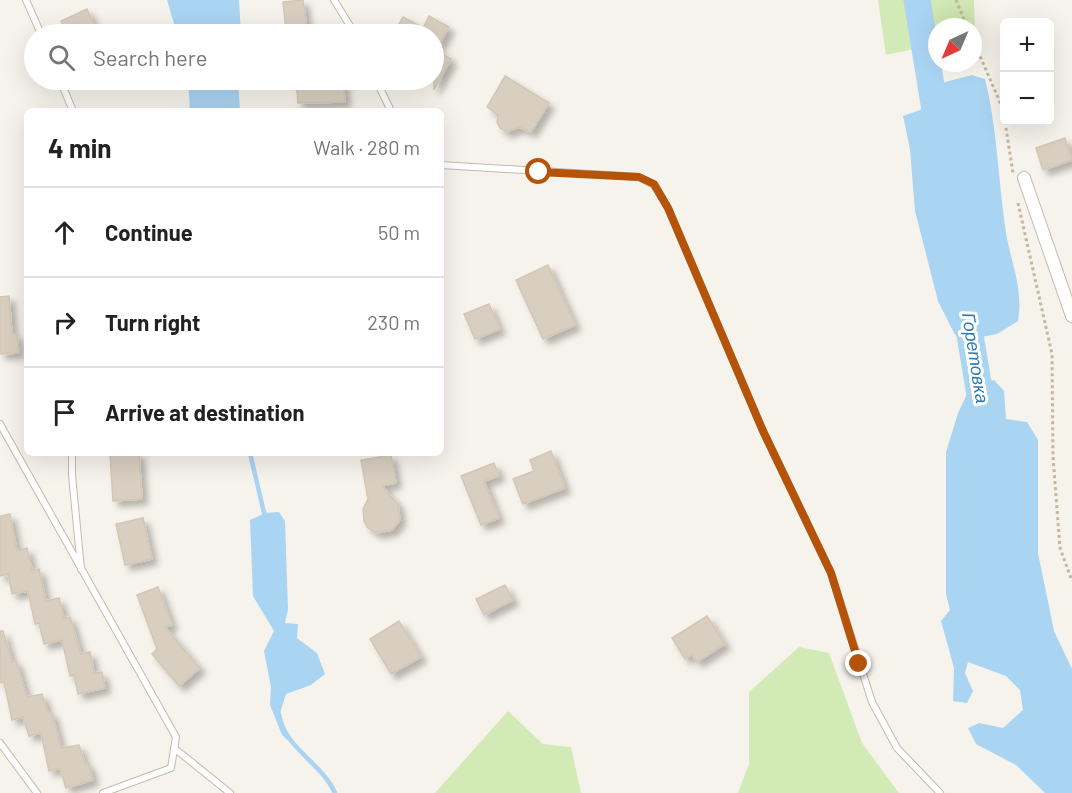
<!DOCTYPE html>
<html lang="en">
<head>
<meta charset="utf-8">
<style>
	:root { --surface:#fff; --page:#f2f2f2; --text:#222; --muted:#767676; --line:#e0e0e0 }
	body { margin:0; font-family:Barlow,sans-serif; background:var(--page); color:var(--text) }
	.controls { position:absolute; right:18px; top:18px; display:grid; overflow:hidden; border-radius:9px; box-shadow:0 6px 24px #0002 }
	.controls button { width:54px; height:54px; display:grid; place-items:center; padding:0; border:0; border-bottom:2px solid var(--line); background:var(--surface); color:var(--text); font:30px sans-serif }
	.compass { position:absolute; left:928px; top:18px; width:54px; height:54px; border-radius:50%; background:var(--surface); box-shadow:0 6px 24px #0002; rotate:224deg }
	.stop { position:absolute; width:18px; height:18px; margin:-14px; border:4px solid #b45309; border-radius:50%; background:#fff }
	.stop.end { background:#b45309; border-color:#fff; box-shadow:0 2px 6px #0008 }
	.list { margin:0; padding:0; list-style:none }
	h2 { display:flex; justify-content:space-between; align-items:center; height:78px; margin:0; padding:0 24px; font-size:26px }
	h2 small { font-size:20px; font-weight:400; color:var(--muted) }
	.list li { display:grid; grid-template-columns:39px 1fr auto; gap:18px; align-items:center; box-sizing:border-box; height:90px; padding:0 24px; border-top:2px solid var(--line) }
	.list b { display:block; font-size:22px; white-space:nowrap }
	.list em { font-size:20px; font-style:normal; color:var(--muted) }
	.icon { flex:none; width:33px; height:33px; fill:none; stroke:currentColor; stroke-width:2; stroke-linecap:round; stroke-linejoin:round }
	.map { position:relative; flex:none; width:1072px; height:793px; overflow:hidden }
	.search { position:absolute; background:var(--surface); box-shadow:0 6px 24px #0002; left:24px; top:24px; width:420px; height:66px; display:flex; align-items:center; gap:15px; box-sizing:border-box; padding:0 21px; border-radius:33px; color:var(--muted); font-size:22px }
	.panel { position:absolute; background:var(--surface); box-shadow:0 6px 24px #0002; left:24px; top:108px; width:420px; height:348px; border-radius:9px }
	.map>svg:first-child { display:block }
	.green { fill:#d2eab5 }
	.water { fill:#a9d4f2 }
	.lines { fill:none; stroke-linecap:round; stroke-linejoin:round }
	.stream { stroke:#a9d4f2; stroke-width:4.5 }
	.river { stroke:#a9d4f2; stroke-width:27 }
	.building { fill:#d8cfc1; stroke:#d3c7b4; stroke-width:1.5; filter:url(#shadow) }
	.lane-casing { stroke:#c2bbae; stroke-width:8 }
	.street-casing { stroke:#c2bbae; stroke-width:14 }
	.path { stroke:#c4b79f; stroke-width:3; stroke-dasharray:3 3; stroke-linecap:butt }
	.lane { stroke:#fff; stroke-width:6 }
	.street { stroke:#fff; stroke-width:12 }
	.route { stroke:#b45309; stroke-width:8 }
	.labels { text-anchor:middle; stroke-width:6; stroke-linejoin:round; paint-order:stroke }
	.water-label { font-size:18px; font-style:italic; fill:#2e7ab2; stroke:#fff }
</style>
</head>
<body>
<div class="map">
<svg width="1072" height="793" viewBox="0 0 1072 793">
	<defs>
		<filter id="shadow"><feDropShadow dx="5.5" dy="5.5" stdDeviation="3" flood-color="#0004"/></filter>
	</defs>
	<rect width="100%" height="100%" fill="#f6f3ec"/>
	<!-- green -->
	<g class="green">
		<path d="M878 0H974L975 37 973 27H937V44L886 55Z"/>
		<path d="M799 647 829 653 862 743 899 793H738L749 764V692Z"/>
		<path d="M508 711 543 744 571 747 581 793H435Z"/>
	</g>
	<!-- water -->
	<g class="water">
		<path d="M167 0H239L241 34H177Z"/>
		<path d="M972 75 985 79C997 127 998 177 1005 226 1009 258 1024 288 1018 321L997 334 981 337C979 349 986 355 986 367L976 371 968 370 966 349 954 333 938 301 915 211 910 149 903 116 920 110 945 82Z"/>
		<path d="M188 80H238L240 111H190Z"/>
		<path d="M994 380 1004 391 1006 419 1027 422 1038 440V553L1054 631 1072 669V793H1045L1016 765 976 744 968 728 979 723 1003 728 1023 710 1020 690 1006 676 968 662 965 673 973 691 967 703 953 701 954 668 941 621 950 610 946 594V452L958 413 971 385Z"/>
		<path d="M279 512 285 521 288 610 285 623 298 624 297 638 317 653 325 674 311 685 286 694 279 716 286 735 309 760 282 735 270 705 271 687 264 651 274 631 253 596 250 520 265 513Z"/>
	</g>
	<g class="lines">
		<!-- stream -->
		<g class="stream">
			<path d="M250 453 265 517"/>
			<path d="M279 714C284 748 322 763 335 793"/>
		</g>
		<!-- river -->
		<g class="river">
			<path d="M917 0 939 134"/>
			<path d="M970 335 984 419"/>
		</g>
	</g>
	<!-- building -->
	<g class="building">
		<path d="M303 0 307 29 286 31 283 2Z"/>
		<path d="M87 9 98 34H67L61 21Z"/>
		<path d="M429 16 449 27 436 50 451 59 434 90V34H393L403 17 423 28Z"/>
		<path d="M505 76 549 103 531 132 519 127 507 132 500 128 497 122 498 115 487 107Z"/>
		<path d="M304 80H343L345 102 298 103 296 82Z"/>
		<path d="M1065 138 1072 160 1043 170 1036 148Z"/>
		<path d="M548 265 575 325 543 339 516 280Z"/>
		<path d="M9 296 12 334H17L19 353 0 354V297Z"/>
		<path d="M489 304 500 329 475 339 464 314Z"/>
		<path d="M551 451 565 488 523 504 513 479 534 471 530 460Z"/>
		<path d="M110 453H139L142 499 113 501Z"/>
		<path d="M391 455 396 483 382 486 398 504 400 520 392 530 377 533 368 528 364 521 363 509 368 499 361 460Z"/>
		<path d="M494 463 499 476 484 481 499 518 481 525 461 476Z"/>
		<path d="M10 514 17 551 27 548 32 570 39 569 46 601 59 598 64 618 70 617 81 654 90 652 94 673 102 672 105 688 78 694 74 675 70 676 62 640 44 644 39 623 35 624 28 591 12 594 8 574 0 576V516Z"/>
		<path d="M143 518 152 559 125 565 116 524Z"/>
		<path d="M505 585 513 600 484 615 476 599Z"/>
		<path d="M158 587 172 625 165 627 200 668 179 686 152 654 157 649 137 595Z"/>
		<path d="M707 616 725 644 697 662 692 654 685 659 672 638Z"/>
		<path d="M399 621 421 657 391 674 370 639Z"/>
		<path d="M0 631H3L12 662 16 661 27 697 42 694 48 713H52L61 748 79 745 85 764H89L93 780 66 788 60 768 49 771 41 733 29 736 23 717 12 720 4 682 0 683Z"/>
	</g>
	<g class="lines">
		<defs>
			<g id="lane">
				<path d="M26 0 41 34"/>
				<path d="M334 0 355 34"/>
				<path d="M60 80 73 111"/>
				<path d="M376 80 391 111"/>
				<path d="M441 165 639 177 654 185 668 208 763 431 831 573 872 702 897 748 940 793"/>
				<path d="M0 424 176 737 171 768 103 793"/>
				<path d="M72 453V475L81 569"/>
				<path d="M0 743 37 793"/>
				<path d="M174 748 230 793"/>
			</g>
			<path id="street" d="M1024 178 1072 316"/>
		</defs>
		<!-- lane casing -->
		<use href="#lane" class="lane-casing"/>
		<!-- street casing -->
		<use href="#street" class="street-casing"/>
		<!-- path -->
		<g class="path">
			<path d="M956 0 967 27"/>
			<path d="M973 40 1003 109 1004 119"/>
			<path d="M1005 122 1013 173"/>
			<path d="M1018 203 1052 354 1053 457 1060 548 1072 581"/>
		</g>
		<!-- lane -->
		<use href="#lane" class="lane"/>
		<!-- street -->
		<use href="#street" class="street"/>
	</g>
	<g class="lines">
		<!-- route -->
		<path class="route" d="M539 172 639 177 654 184 668 208 763 431 831 573 859 664"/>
	</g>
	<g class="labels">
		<!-- water labels -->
		<g class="water-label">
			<text transform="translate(975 358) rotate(81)" y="6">Горетовка</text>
		</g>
	</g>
</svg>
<div class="controls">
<button>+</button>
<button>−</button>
</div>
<svg class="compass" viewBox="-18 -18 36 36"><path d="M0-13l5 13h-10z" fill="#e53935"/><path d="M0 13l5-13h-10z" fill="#767676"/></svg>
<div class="stop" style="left:539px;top:172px"></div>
<div class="stop end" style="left:859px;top:664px"></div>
<div class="search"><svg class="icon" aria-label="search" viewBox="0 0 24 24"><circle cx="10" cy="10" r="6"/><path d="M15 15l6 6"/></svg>Search here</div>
<section class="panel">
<h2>4 min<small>Walk · 280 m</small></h2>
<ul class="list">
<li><svg class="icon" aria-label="ahead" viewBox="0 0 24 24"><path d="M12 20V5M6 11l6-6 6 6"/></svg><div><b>Continue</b></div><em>50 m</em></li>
<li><svg class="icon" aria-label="right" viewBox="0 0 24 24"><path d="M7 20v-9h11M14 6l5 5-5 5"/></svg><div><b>Turn right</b></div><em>230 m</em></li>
<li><svg class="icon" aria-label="arrive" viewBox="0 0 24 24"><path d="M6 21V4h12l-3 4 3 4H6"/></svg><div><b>Arrive at destination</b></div></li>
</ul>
</section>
</div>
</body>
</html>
